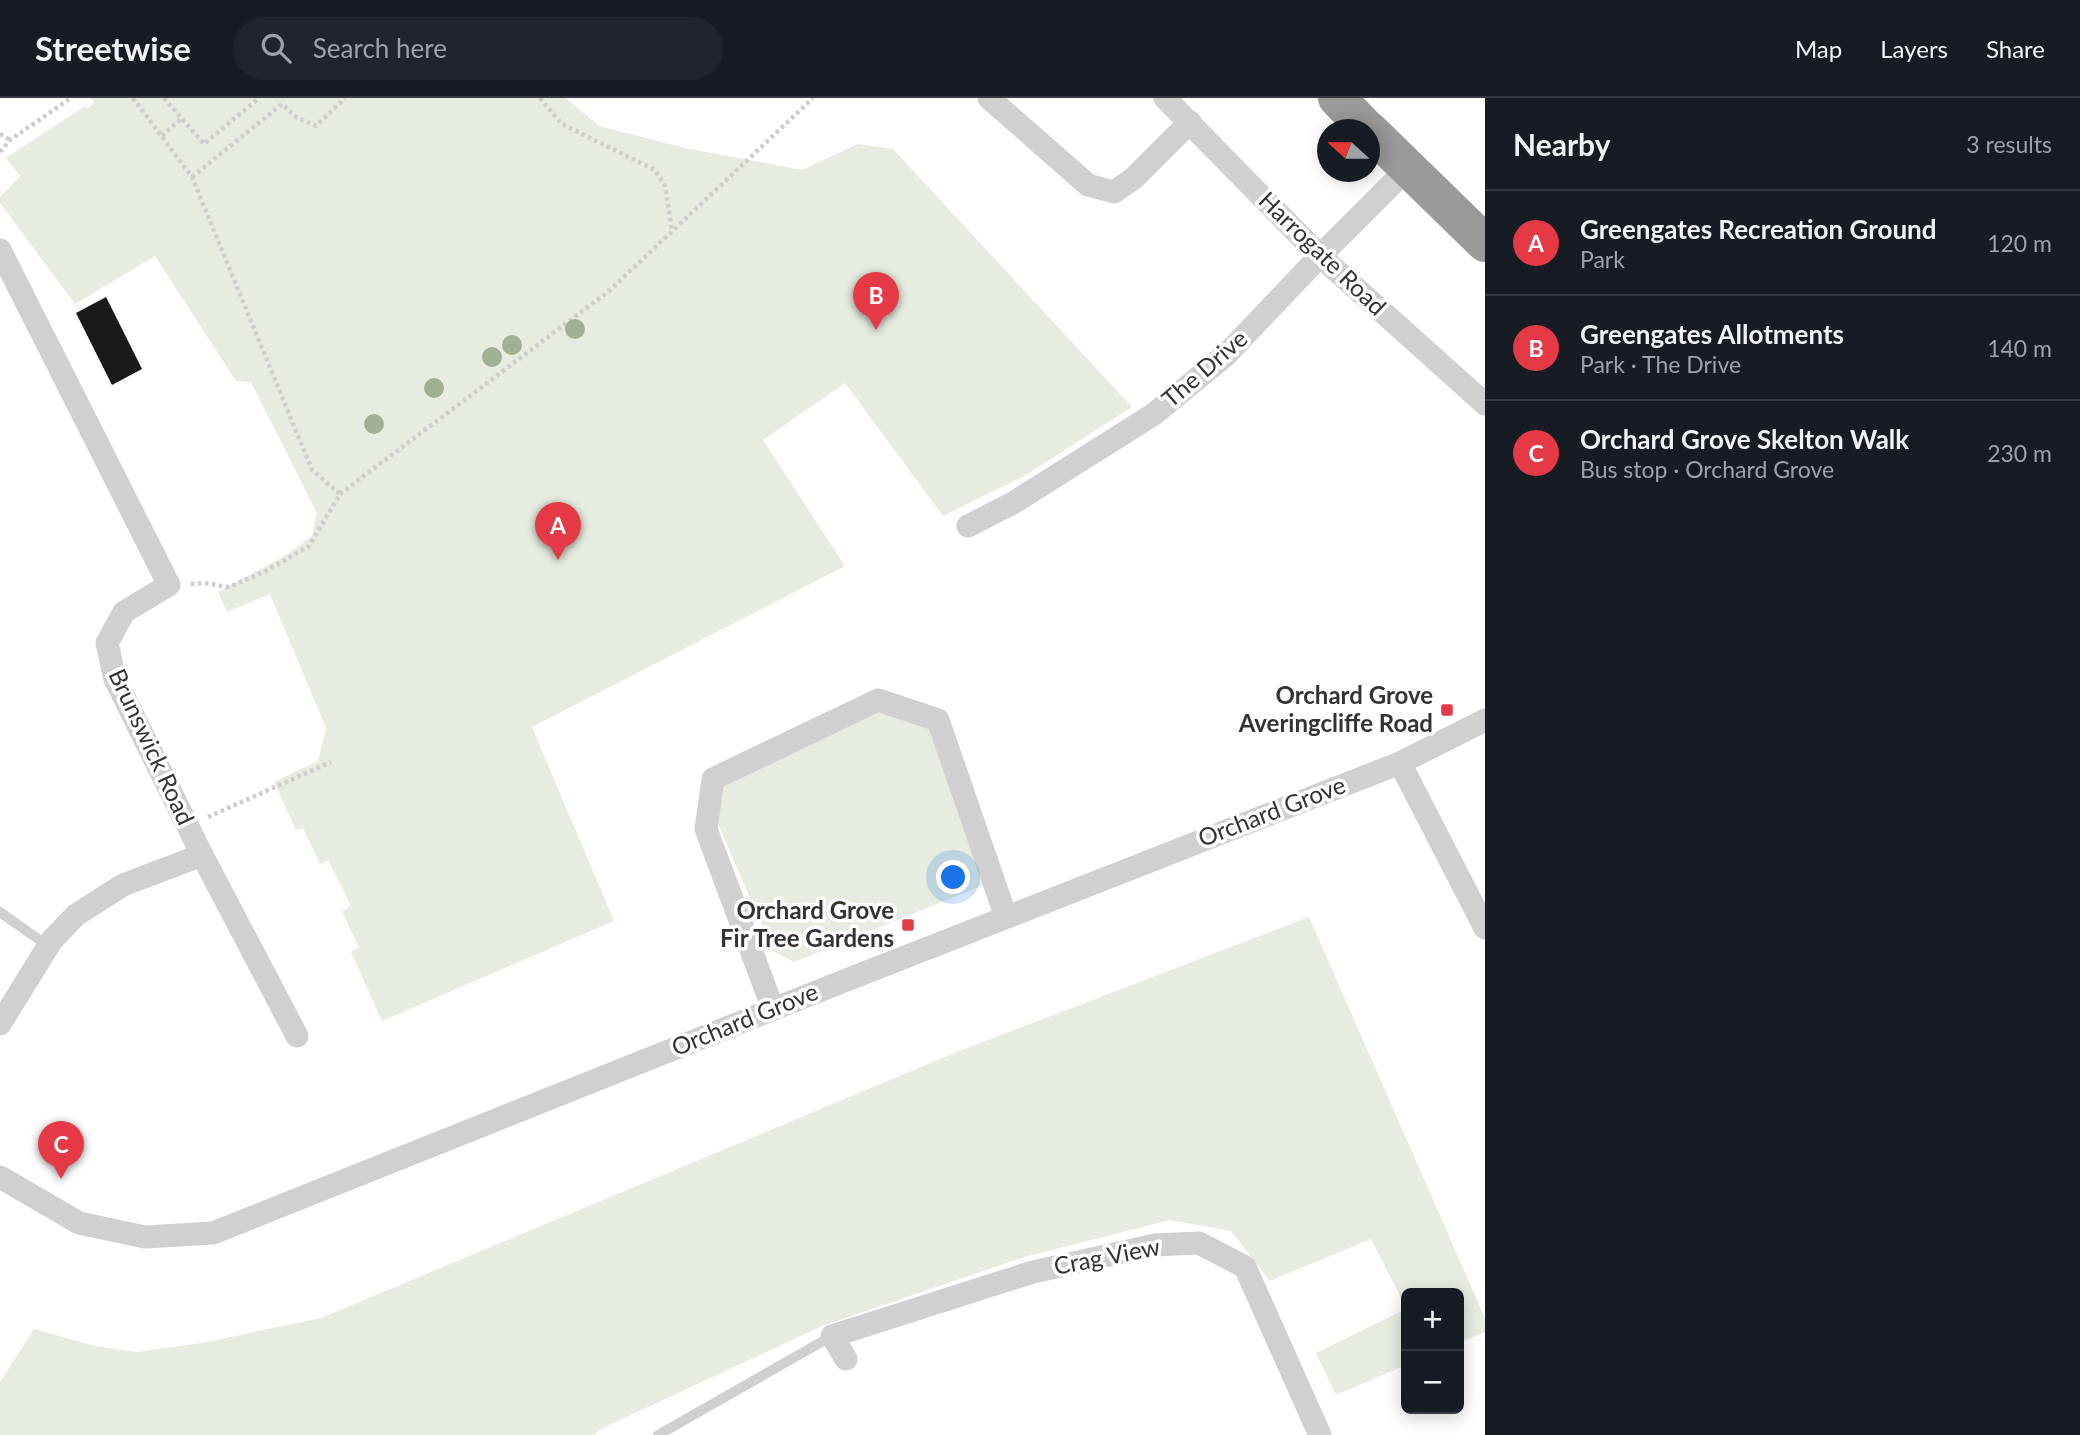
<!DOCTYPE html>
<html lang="en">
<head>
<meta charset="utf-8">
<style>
	:root { --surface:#171b24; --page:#20242c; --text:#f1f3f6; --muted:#9ea1a6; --line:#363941; --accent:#e63946 }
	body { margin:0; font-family:Lato,sans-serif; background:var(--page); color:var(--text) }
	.controls { position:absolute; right:21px; bottom:21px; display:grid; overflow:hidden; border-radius:10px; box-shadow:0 4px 18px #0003 }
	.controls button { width:63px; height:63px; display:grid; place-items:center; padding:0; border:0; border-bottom:2px solid var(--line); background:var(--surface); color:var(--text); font:35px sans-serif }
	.compass { position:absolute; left:1317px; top:21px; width:63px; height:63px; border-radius:50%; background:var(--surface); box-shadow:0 4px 18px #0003; rotate:291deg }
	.you { position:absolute; left:954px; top:780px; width:24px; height:24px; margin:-18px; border:5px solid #fff; border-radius:50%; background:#1a73e8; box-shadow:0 0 0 10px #1a73e833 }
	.badge { display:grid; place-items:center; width:46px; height:46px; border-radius:50%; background:var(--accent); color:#fff; font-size:23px; font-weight:700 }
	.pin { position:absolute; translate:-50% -58px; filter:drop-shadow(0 2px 4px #0008) }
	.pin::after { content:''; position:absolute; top:37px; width:24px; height:21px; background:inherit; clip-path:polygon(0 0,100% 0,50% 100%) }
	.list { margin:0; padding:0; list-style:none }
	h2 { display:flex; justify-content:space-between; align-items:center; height:91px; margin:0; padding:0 28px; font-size:30px }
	h2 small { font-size:23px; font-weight:400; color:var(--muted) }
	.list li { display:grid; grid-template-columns:46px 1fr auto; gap:21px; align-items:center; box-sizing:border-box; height:105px; padding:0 28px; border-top:2px solid var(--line) }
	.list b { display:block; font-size:26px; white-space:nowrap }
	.list p { margin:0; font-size:23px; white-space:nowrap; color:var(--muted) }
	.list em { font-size:23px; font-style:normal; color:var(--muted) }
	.icon { flex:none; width:38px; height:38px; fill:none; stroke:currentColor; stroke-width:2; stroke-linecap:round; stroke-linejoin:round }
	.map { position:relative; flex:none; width:1485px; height:1337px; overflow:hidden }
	header { display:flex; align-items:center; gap:42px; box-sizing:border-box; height:98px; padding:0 35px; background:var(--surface); border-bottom:2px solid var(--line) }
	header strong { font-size:33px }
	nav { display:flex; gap:38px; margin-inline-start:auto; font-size:24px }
	.search { width:490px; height:63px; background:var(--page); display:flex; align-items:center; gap:18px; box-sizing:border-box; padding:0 24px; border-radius:38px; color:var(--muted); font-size:26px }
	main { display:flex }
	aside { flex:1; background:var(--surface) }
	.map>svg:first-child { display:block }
	.green { fill:#e6ecdf }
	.building { fill:#1a1a1a }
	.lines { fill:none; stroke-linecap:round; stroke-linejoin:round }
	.path { stroke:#cdcdcd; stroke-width:4.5; stroke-dasharray:3.5 3.5; stroke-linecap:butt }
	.lane { stroke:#d0d0d0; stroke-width:10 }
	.street { stroke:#d0d0d0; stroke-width:23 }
	.highway { stroke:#9a9a9a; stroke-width:38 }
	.tree { fill:#a2b095 }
	.poi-dot { fill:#e63946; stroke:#fff; stroke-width:2.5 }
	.labels { text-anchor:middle; stroke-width:7; stroke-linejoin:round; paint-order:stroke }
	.street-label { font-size:24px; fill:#333; stroke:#fff }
	.poi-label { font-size:24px; font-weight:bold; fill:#333; stroke:#fff; text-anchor:end }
</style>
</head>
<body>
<header>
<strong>Streetwise</strong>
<div class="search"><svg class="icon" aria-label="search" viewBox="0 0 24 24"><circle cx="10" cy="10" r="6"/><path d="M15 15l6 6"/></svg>Search here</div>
<nav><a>Map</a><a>Layers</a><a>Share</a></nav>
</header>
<main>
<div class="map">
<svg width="1485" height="1337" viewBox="0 0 1485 1337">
	<rect width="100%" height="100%" fill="#fff"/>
	<!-- green -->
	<g class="green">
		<path d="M91 0H566L599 28 685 50 802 72 858 46 893 51 1132 309 1026 377 943 418 845 285 763 342 845 468 532 629 614 823 382 923 351 854 359 849 342 814 351 808 328 762 320 766 303 730 296 732 274 684 318 663 326 630 270 496 227 514 218 494 288 456 312 438 317 415 251 284 236 283 155 158 75 206 0 105V99L20 78 6 60 85 8 87 11 94 4Z"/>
		<path d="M893 607 929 628 986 786 794 864 773 853 715 719 720 684Z"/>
		<path d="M1309 819 1485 1220V1234L1459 1245V1195H1406V1209L1371 1141 1270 1183 1231 1133 1170 1122 1024 1159 822 1228 603 1330 593 1337H0V1284L34 1231 95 1248 137 1254 202 1245 321 1220 957 954Z"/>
		<path d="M1406 1211V1267L1336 1297 1316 1255Z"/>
	</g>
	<!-- building -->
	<path class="building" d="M106 199 142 271 112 287 76 215Z"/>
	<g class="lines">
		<!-- path -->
		<g class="path">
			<path d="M133 0 192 79 312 372 340 396"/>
			<path d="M164 0 204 46 259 0"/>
			<path d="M540 0 562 26 655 72 665 88 672 133"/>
			<path d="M0 36 10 42"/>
			<path d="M162 38 182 20"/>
			<path d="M0 54 10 42 71 0"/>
			<path d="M192 79 282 6 296 19 316 28 345 0"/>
			<path d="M191 486 204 485 229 489 266 473 309 448 340 396 609 193 813 0"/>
			<path d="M208 719 331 664"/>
		</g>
		<!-- lane -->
		<g class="lane">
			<path d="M0 814 48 848"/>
			<path d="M658 1337 832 1238"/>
		</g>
		<!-- street -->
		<g class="street">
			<path d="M989 0 1088 87 1114 94 1134 80 1190 24"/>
			<path d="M1165 0 1320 158 1485 306"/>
			<path d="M0 152 169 487 124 514 107 545 115 581 202 757 297 938"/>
			<path d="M968 428 1013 405 1154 316 1226 257 1320 158 1407 71"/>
			<path d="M1400 665 1485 830"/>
			<path d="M773 911 706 731 713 681 878 602 938 622 1006 819"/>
			<path d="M0 926 52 842 76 817 123 787 202 757"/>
			<path d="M0 1079 79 1125 145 1139 213 1135 844 883 1400 665 1485 622"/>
			<path d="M846 1261 832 1238 1033 1174 1155 1147 1199 1145 1245 1169 1320 1337"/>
		</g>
		<!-- highway -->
		<g class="highway">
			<path d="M1337 0 1368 32"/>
			<path d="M1370 33 1485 145"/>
		</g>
	</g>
	<!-- trees -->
	<g class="tree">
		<circle cx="575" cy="231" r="10"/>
		<circle cx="512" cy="247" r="10"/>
		<circle cx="492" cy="259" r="10"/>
		<circle cx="434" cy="290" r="10"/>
		<circle cx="374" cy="326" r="10"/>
	</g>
	<!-- markers -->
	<g class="poi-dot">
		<rect x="1440" y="605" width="14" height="14" rx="3.5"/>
		<rect x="901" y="820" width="14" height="14" rx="3.5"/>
	</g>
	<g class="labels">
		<!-- street labels -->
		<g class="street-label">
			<text transform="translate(1322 156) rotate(44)" y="8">Harrogate Road</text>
			<text transform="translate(1205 271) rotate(-41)" y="8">The Drive</text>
			<text transform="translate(151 649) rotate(65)" y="8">Brunswick Road</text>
			<text transform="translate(1272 714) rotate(-21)" y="8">Orchard Grove</text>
			<text transform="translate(745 922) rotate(-22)" y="8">Orchard Grove</text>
			<text transform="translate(1107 1159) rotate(-11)" y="8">Crag View</text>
		</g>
		<!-- poi labels -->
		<g class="poi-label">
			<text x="1433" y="606">Orchard Grove<tspan x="1433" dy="28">Averingcliffe Road</tspan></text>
			<text x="894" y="821">Orchard Grove<tspan x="894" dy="28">Fir Tree Gardens</tspan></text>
		</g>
	</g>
</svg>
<div class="controls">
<button>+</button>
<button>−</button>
</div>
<svg class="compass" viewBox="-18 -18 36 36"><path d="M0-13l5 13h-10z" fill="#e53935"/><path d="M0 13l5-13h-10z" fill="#9ea1a6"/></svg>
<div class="you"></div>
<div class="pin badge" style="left:558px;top:462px">A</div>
<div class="pin badge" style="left:876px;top:232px">B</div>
<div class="pin badge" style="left:61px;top:1081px">C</div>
</div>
<aside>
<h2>Nearby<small>3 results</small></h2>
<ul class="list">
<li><span class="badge">A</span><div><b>Greengates Recreation Ground</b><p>Park</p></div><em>120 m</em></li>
<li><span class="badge">B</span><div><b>Greengates Allotments</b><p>Park · The Drive</p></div><em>140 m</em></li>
<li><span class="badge">C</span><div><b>Orchard Grove Skelton Walk</b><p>Bus stop · Orchard Grove</p></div><em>230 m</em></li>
</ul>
</aside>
</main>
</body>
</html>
